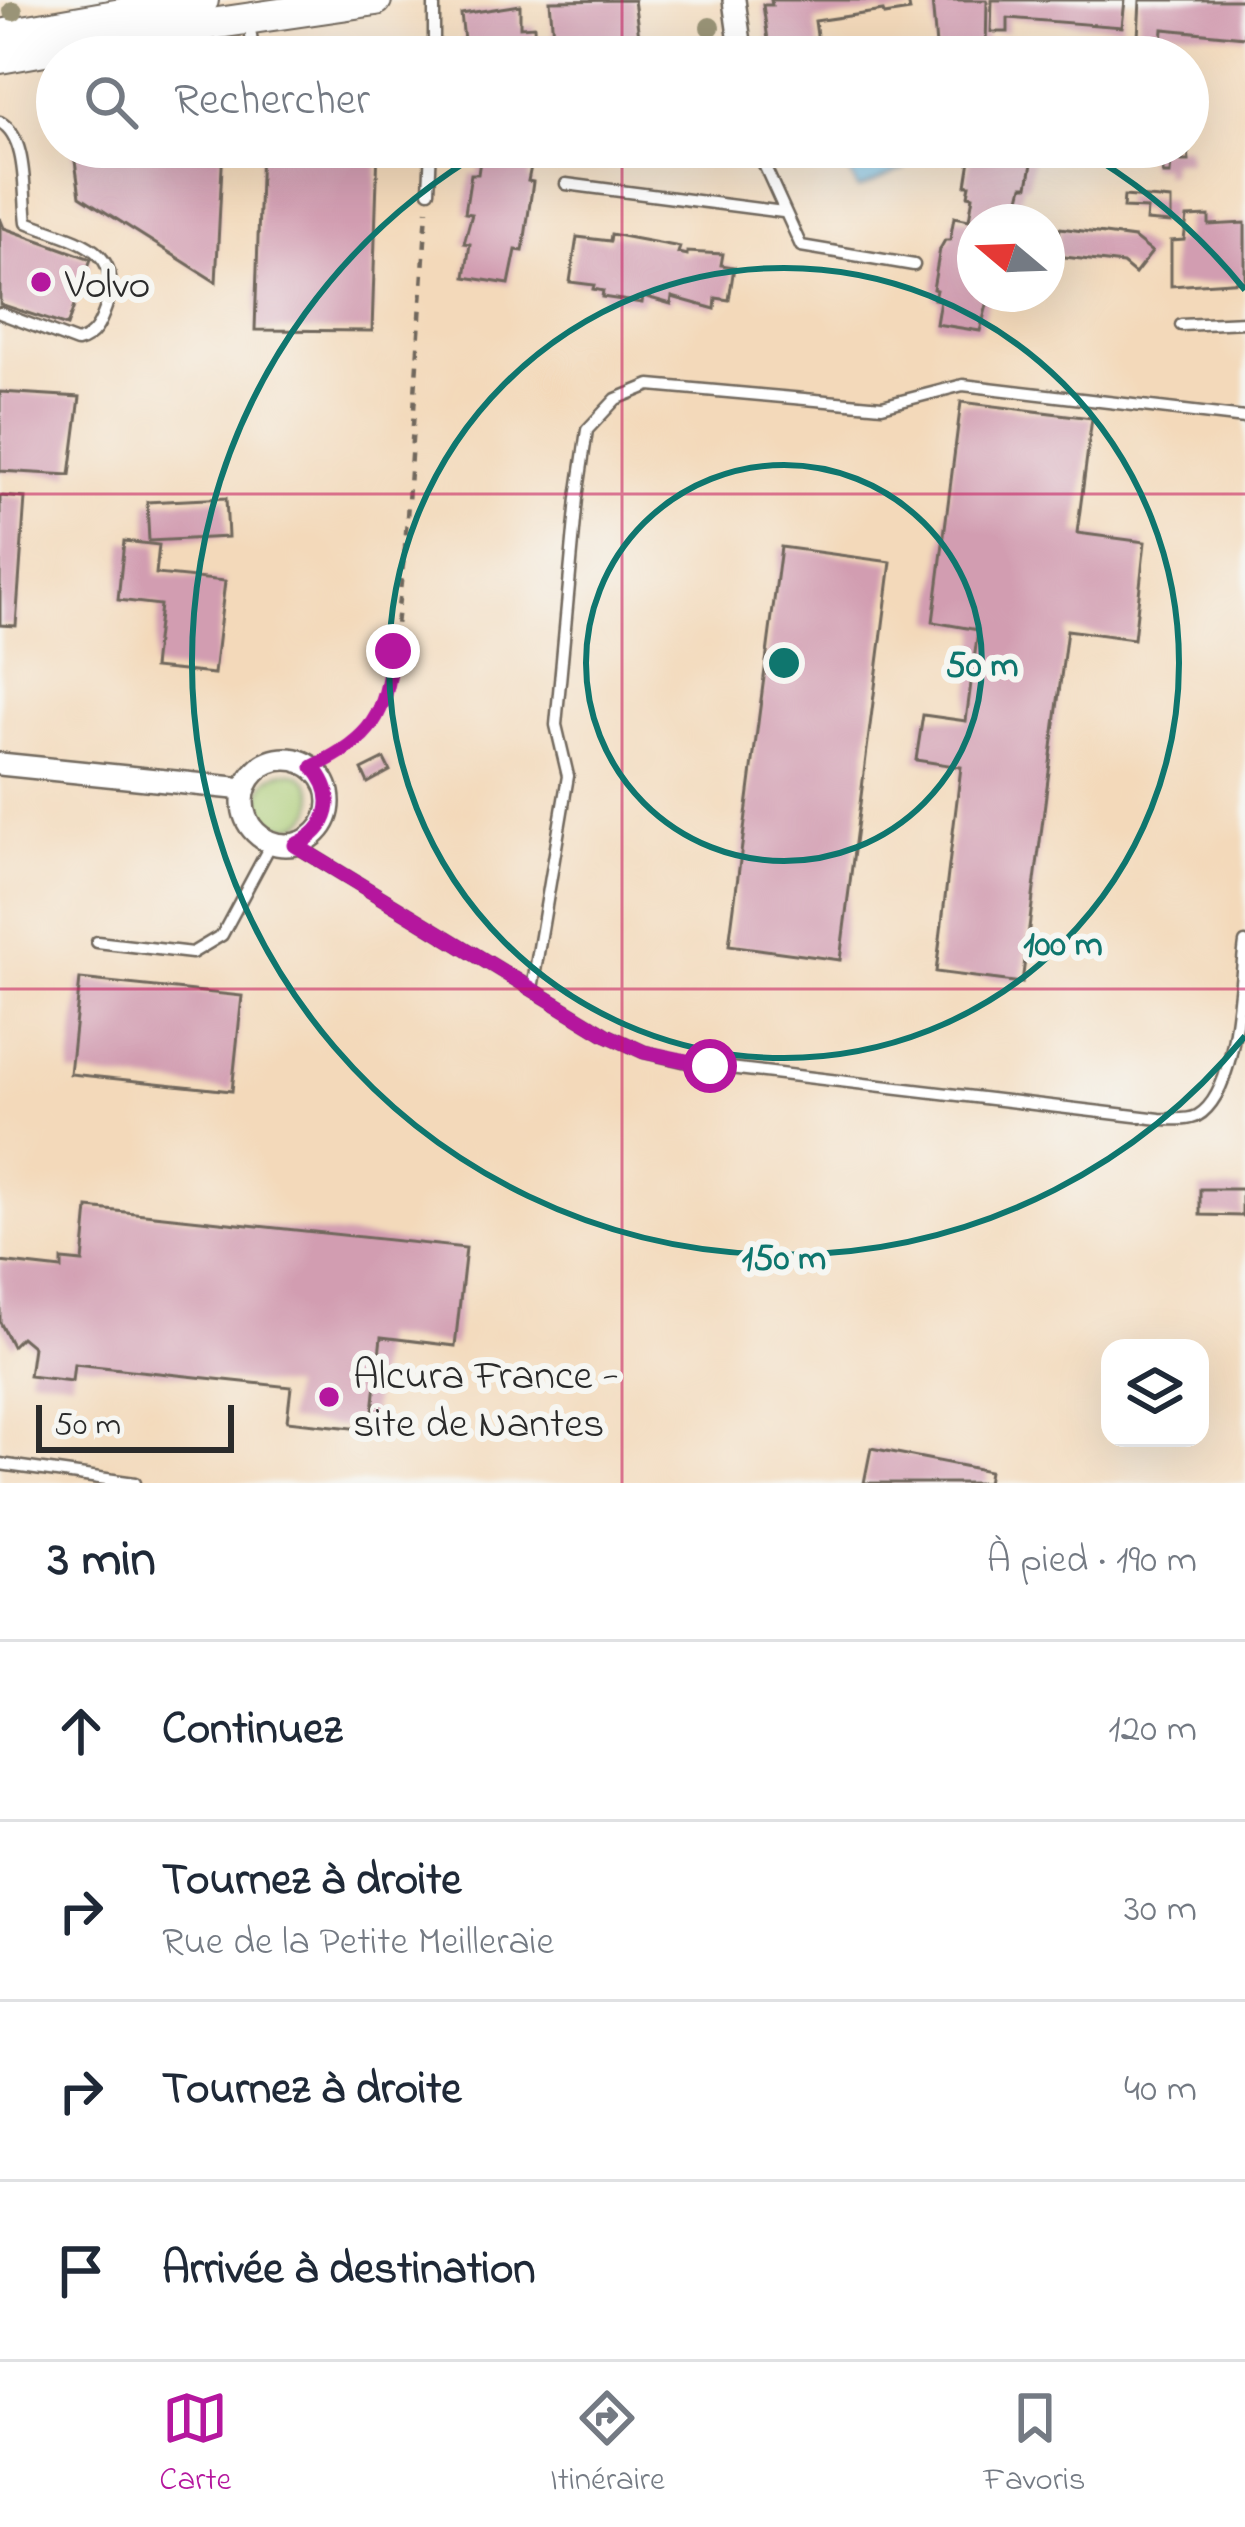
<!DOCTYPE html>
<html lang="fr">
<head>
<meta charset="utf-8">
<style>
	:root { --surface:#fff; --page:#f6f6f7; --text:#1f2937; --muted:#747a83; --line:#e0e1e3; --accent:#b5179e }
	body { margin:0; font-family:"Indie Flower",sans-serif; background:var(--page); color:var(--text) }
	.controls { position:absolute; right:36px; bottom:36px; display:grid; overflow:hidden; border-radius:24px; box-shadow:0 12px 48px #0002 }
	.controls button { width:108px; height:108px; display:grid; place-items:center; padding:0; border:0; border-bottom:3px solid var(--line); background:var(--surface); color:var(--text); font:60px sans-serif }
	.compass { position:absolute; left:957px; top:204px; width:108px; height:108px; border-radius:50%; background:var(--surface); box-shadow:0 12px 48px #0002; rotate:289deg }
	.scale { position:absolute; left:36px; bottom:30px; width:198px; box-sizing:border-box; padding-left:12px; border:6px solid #2b2b2b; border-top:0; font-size:33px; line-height:42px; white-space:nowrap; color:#2b2b2b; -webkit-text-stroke:9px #f6f6f2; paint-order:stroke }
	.stop { position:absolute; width:36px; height:36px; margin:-27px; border:9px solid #b5179e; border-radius:50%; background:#fff }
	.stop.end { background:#b5179e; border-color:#fff; box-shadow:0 3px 12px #0008 }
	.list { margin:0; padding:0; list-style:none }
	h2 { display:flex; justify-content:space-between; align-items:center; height:156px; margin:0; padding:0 48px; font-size:51px }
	h2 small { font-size:39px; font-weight:400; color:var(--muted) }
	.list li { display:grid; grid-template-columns:78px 1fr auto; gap:36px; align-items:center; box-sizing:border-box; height:180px; padding:0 48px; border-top:3px solid var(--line) }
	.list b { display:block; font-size:45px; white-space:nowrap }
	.list p { margin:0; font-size:39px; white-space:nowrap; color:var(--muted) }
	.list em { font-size:39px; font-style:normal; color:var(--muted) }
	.icon { flex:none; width:66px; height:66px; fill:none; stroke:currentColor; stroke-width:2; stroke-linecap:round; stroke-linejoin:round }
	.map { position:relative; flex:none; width:1245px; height:1483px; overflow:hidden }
	.search { position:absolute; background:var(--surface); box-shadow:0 12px 48px #0002; left:36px; right:36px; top:36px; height:132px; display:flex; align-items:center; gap:30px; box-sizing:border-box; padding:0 42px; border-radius:66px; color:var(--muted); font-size:45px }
	.sheet { height:876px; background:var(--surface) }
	nav { display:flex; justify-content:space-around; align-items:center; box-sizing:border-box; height:168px; border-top:3px solid var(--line); background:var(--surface); font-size:33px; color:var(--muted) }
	nav a { display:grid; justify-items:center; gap:6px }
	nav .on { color:var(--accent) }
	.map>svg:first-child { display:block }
	.green { fill:#aacb73; stroke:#6a7b4f; stroke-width:3 }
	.water { fill:#71c3ed; stroke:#4e778c; stroke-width:3 }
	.building { fill:#d29db1 }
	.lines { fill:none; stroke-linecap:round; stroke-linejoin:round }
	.service-casing { stroke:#71685d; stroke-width:15 }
	.minor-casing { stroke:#71685d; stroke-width:26 }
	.secondary-casing { stroke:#71685d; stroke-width:34 }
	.path { stroke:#71685d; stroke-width:4.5; stroke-dasharray:9 9; stroke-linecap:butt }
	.service { stroke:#fff; stroke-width:10 }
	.minor { stroke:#fff; stroke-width:21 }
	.secondary { stroke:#fff; stroke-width:30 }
	.tree { fill:#9a9477 }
	.route { stroke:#b5179e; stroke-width:15 }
	.grid { fill:none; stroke:#c2185b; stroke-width:3; stroke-opacity:0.55 }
	.ring { fill:none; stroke:#0f766e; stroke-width:6 }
	.poi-dot { fill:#b5179e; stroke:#f6f6f2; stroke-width:4.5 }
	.labels { text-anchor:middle; stroke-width:12; stroke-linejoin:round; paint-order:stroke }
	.poi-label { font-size:42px; fill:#2b2b2b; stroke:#f6f6f2; text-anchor:start }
	.centre { fill:#0f766e; stroke:#f6f6f2; stroke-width:6 }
	.ring-label { font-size:36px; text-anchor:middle; font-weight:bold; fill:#0f766e; stroke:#f6f6f2; stroke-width:12; stroke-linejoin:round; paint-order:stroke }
</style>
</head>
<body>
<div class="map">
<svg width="1245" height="1483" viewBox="0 0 1245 1483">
	<rect width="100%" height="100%" fill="#f6f6f2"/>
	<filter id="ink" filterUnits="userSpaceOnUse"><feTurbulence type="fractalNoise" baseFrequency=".00833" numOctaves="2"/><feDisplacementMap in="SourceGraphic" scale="24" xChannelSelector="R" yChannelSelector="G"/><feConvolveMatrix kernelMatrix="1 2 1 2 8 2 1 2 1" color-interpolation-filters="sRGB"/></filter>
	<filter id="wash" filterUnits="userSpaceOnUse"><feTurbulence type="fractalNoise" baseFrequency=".004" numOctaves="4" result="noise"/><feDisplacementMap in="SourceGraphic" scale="48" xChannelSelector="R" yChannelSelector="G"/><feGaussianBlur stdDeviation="2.7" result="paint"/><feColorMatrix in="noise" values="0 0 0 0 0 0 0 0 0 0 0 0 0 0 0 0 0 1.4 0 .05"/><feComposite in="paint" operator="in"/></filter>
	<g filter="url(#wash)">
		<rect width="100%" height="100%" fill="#f3d9ba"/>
		<!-- green -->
		<circle class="green" cx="287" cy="799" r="27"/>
		<!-- water -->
		<path class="water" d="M887 147H894L904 169 858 189 847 165Z"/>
		<g id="blocks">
			<!-- building -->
			<g class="building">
				<path d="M634 0 639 36 644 35 648 57H591L589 43 554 48 550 1Z"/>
				<path d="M771 0H908L910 11 884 15 883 11 815 21 820 57H779L778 47H769L763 5H772Z"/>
				<path d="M932 0H987L986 52 937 57Z"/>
				<path d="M992 0H1125L1122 27 1008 18V32H991Z"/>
				<path d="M1140 0H1245V37L1163 29 1161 57H1137Z"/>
				<path d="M520 5V27L534 26 535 46 507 50V57H466L461 14Z"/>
				<path d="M73 147H223L216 282 80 196Z"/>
				<path d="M261 147H378L372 331 255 330Z"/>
				<path d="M482 147H535L528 181 533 182 523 251 516 250 509 284 465 277 470 244 464 243 472 214 465 213 471 174H478Z"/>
				<path d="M659 147H700L702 158 662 164Z"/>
				<path d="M972 147H1035L1028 186H1023L1014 222H975V294H990L980 331 936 324 940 300 934 299 936 290 933 289 940 249 945 240H950L954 217 969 220 973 196 968 195 970 185H966Z"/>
				<path d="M1171 147H1188L1189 161H1171L1170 174H1163V167L1148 166 1147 150Z"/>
				<path d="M1124 196 1171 200V223L1146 221 1147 209 1123 208Z"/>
				<path d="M1209 216V225L1245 223V281L1171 286V241L1184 240 1187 217Z"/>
				<path d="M0 218 4 228 91 259 67 326 0 304Z"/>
				<path d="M1060 228 1134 238 1152 252 1135 274 1123 264 1056 256Z"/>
				<path d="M611 234 680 247 678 253 687 255V252L723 254 721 265 734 267 729 300 716 298 715 309 672 297 671 304 643 296 642 303 602 297 603 291 593 289 594 285 570 282 577 237 610 241Z"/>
				<path d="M0 392 80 397 70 475 0 471Z"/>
				<path d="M961 402 1092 418 1077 533 1145 542 1134 639 1067 630 1022 983 936 972 961 767 916 760 923 715 966 721 978 630 933 622Z"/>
				<path d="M0 496 25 498 16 626 0 625Z"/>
				<path d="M226 498 228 537 149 541 147 502Z"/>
				<path d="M124 541 159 545 156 574 225 581 214 674 153 668 160 605 118 600Z"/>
				<path d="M781 547 891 562 840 960 729 945Z"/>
				<path d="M384 759 390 771 368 783 362 770Z"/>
				<path d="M80 979 242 996 232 1091 70 1074Z"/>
				<path d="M1200 1189H1242V1216L1200 1215Z"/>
				<path d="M88 1208 466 1248 455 1346 381 1337 371 1430 287 1421 291 1387 74 1364 72 1381 29 1376 33 1347 21 1337 12 1346 0 1322V1262L62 1269V1260L83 1262Z"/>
				<path d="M871 1448 989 1471 987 1483H864Z"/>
			</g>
		</g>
	</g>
	<g filter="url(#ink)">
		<use href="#blocks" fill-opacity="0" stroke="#71685d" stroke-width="3"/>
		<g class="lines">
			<defs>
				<g id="service">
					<path d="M434 0V57"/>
					<path d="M249 22 254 57"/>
					<path d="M0 122C28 137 23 193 27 222 71 240 127 246 106 307 100 324 95 337 77 342L0 313"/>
					<path d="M756 147 801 246 914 265"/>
					<path d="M245 156 246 147"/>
					<path d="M566 184 783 212"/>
					<path d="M429 191 431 147"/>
					<path d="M1181 325 1245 322"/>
					<path d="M295 845 607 1035 644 1052 696 1064 1160 1119C1172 1119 1187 1121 1197 1116 1238 1093 1239 986 1245 943"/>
					<path d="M97 942 192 953 222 935 272 842"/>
					<path d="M532 989 568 776 556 725 577 498 587 430 616 399 650 385 882 406 963 385 1245 418"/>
					<path d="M0 1464 135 1483"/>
				</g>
				<g id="minor">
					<path d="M734 0 742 57"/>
					<circle cx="286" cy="802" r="43"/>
					<path d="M0 764 244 789"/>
				</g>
				<g id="secondary">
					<path d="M0 35 203 0"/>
					<path d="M0 58 94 41 376 0"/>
				</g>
			</defs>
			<!-- service casing -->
			<use href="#service" class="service-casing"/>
			<!-- minor casing -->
			<use href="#minor" class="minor-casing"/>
			<!-- secondary casing -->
			<use href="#secondary" class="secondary-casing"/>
			<!-- path -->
			<path class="path" d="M312 767 351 748 374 721 388 694 405 548 427 210"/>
			<!-- service -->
			<use href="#service" class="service"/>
			<!-- minor -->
			<use href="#minor" class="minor"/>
			<!-- secondary -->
			<use href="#secondary" class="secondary"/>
		</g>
		<!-- trees -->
		<g class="tree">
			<circle cx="13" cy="11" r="10"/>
			<circle cx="710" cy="27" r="10"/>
		</g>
	</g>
	<g class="lines" filter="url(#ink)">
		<!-- route -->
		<path class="route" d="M393 651C385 717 373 737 313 767 339 796 330 830 295 845L607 1035 644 1052 710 1066"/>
	</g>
	<!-- grid -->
	<path class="grid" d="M622 0V57M622 147V1483M0 494H1245M0 989H1245"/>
	<!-- distance rings -->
	<g class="ring">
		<circle cx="784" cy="663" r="198"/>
		<circle cx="784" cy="663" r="395"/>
		<path d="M1245 1036A593 593 0 1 1 487 149M1080 149A593 593 0 0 1 1245 290"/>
	</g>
	<!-- markers -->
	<g class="poi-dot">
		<circle cx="41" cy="282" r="12"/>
		<circle cx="329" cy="1397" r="12"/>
	</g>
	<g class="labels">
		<!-- poi labels -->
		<g class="poi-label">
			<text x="65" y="297">Volvo</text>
			<text x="353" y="1388">Alcura France -<tspan x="353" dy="48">site de Nantes</tspan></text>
		</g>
	</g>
	<circle cx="784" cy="663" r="18" class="centre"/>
	<g class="ring-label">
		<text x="982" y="676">50 m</text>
		<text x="1063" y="955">100 m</text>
		<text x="784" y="1269">150 m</text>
	</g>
</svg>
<div class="controls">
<button><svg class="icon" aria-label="layers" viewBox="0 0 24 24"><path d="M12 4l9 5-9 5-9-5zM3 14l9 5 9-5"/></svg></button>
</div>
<svg class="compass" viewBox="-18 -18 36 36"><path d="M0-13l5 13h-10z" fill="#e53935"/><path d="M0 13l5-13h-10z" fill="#747a83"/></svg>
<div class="scale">50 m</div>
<div class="stop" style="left:710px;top:1066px"></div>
<div class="stop end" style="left:393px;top:651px"></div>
<div class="search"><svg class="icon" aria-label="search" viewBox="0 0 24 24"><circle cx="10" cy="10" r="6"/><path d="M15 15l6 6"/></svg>Rechercher</div>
</div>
<section class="sheet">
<h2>3 min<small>À pied · 190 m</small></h2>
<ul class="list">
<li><svg class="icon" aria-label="ahead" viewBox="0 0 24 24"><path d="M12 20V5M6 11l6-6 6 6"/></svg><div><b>Continuez</b></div><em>120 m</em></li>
<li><svg class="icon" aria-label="right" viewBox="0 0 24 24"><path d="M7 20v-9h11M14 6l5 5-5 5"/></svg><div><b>Tournez à droite</b><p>Rue de la Petite Meilleraie</p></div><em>30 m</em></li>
<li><svg class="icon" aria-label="right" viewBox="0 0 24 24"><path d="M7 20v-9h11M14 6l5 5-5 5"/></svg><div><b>Tournez à droite</b></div><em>40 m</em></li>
<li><svg class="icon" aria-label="arrive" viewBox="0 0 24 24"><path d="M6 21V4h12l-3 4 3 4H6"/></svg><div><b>Arrivée à destination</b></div></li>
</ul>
</section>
<nav>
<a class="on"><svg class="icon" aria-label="map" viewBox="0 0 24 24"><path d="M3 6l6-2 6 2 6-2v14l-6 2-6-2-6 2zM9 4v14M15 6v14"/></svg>Carte</a>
<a><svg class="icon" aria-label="directions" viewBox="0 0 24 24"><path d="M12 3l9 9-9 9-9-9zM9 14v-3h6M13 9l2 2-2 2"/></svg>Itinéraire</a>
<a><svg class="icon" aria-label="saved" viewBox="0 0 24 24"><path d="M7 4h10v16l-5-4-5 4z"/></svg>Favoris</a>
</nav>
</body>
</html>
